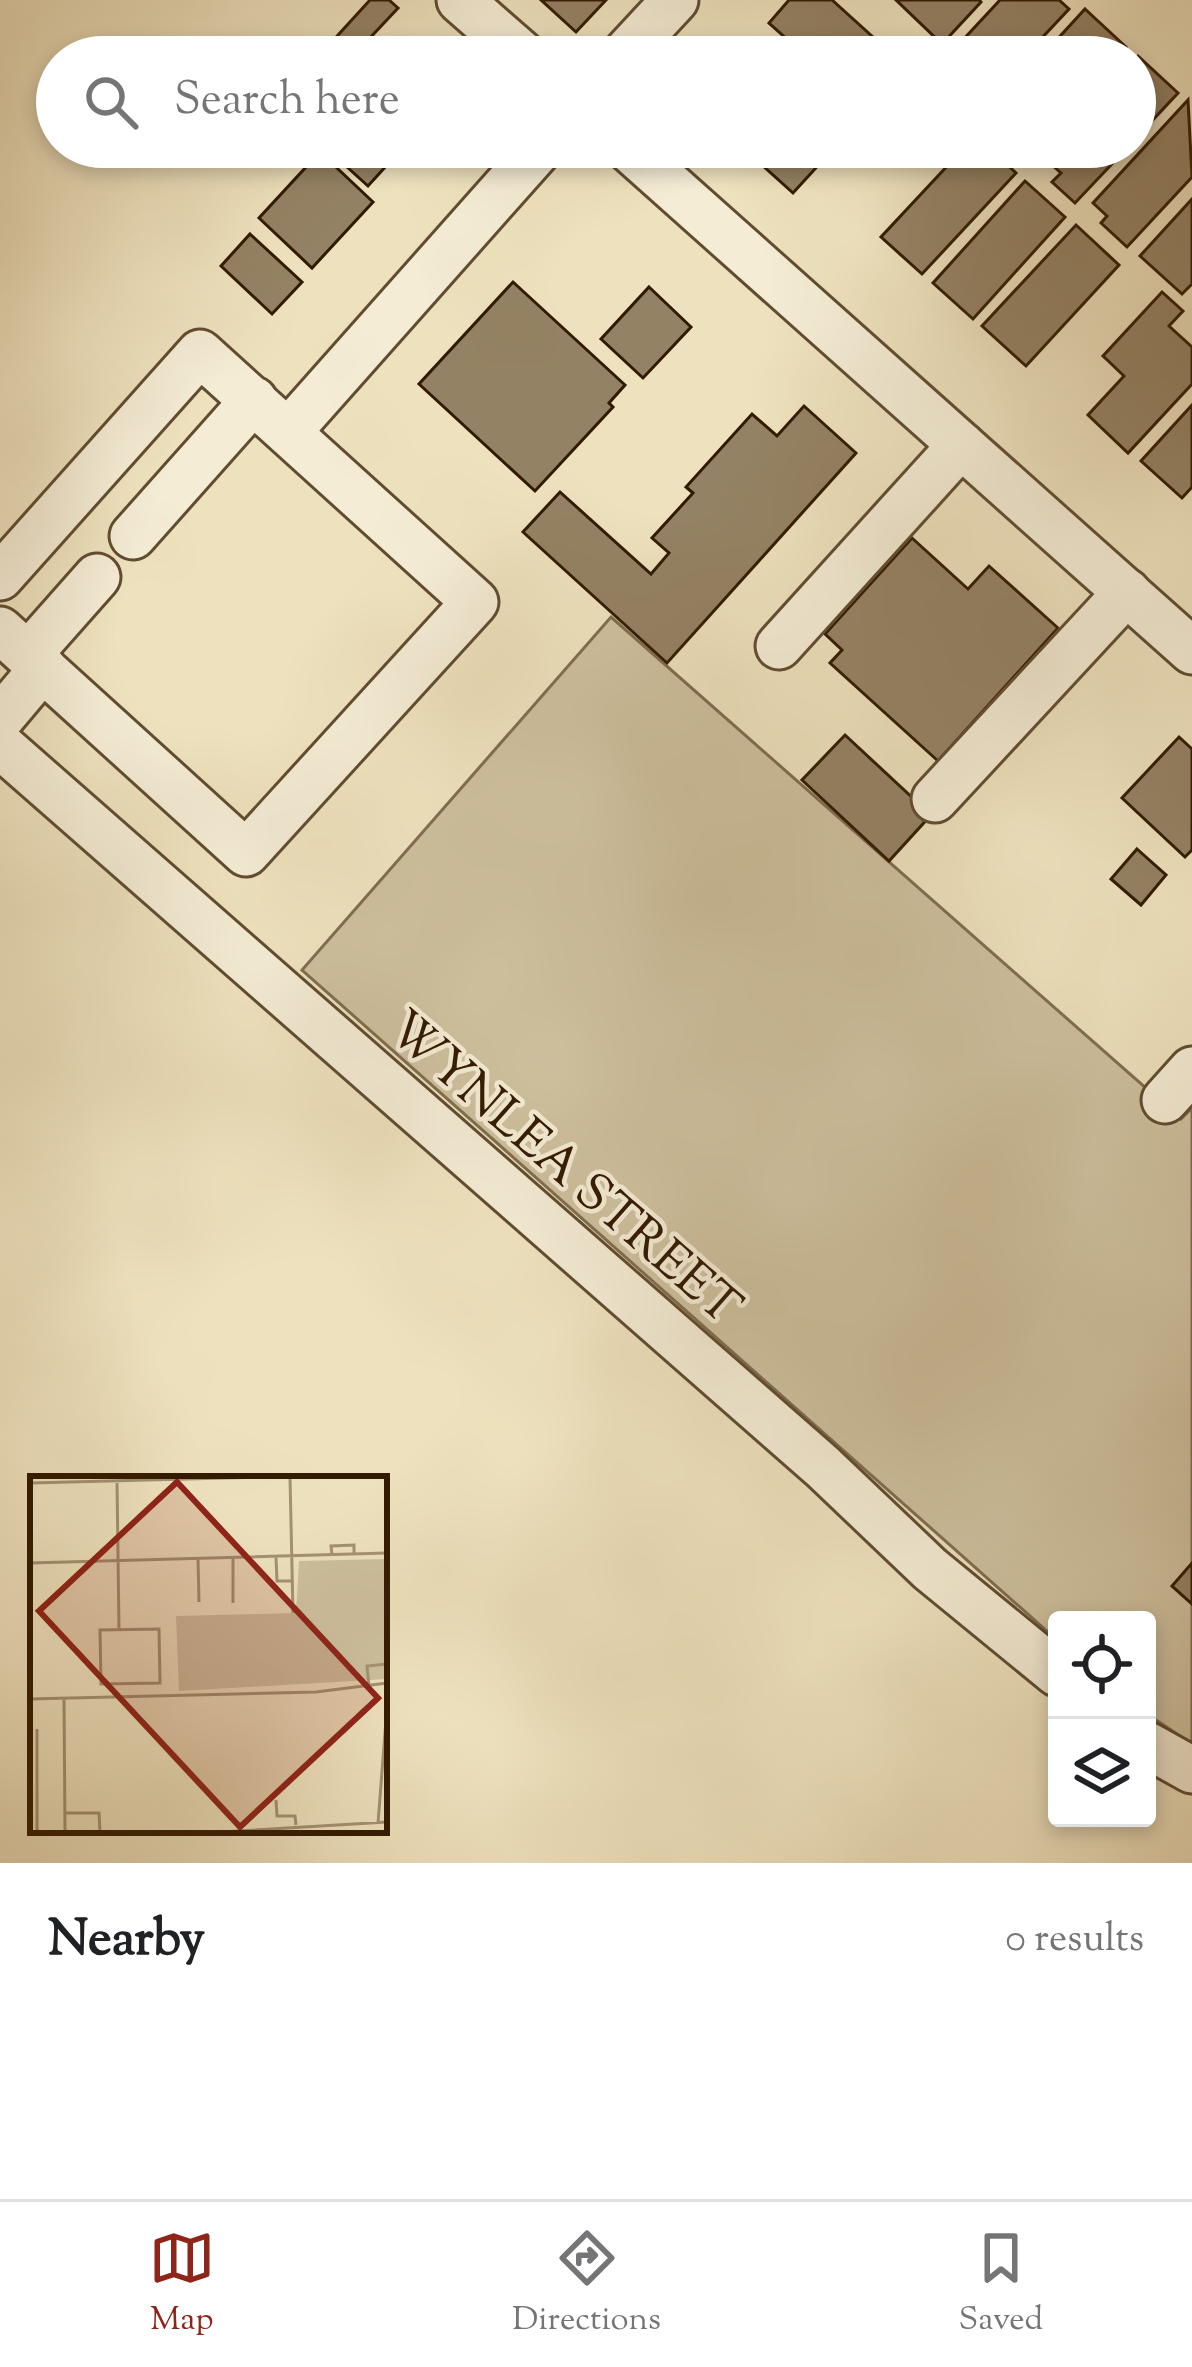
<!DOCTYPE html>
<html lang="en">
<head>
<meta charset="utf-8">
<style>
	:root { --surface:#fff; --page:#f6f6f6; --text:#202124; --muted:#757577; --line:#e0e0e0; --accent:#8f2418 }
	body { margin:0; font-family:"Sorts Mill Goudy",serif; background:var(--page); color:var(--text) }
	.controls { position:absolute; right:36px; bottom:36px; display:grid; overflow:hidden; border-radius:12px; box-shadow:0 6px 18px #0003 }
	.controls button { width:108px; height:108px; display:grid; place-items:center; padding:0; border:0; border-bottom:3px solid var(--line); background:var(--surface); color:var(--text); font:60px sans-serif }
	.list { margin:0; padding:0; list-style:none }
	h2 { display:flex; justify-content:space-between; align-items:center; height:156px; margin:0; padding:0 48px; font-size:51px }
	h2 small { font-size:39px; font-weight:400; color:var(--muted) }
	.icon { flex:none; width:66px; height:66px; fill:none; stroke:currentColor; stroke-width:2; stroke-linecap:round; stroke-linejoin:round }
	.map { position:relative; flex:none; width:1192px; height:1863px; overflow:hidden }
	.search { position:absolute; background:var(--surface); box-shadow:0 6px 18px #0003; left:36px; right:36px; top:36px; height:132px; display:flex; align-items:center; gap:30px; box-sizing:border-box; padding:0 42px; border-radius:66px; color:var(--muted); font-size:45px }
	.sheet { height:336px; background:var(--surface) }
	nav { display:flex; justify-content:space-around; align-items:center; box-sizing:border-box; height:168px; border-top:3px solid var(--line); background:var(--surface); font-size:33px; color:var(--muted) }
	nav a { display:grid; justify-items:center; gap:6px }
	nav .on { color:var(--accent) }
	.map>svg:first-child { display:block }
	.green { fill:#cec09e; stroke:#806d50; stroke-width:3 }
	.building { fill:#948264; stroke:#321a02; stroke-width:3 }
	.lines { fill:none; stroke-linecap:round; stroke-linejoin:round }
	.minor-casing { stroke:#614c31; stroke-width:51 }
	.minor { stroke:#f4ecd5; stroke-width:45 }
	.labels { text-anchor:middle; stroke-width:9; stroke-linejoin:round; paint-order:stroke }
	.street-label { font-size:51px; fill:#321a02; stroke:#f4ecd5 }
	.inset-road { fill:none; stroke:#a39273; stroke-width:3 }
	.view { fill:#8f2418; fill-opacity:0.15; stroke:#8f2418; stroke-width:6 }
	.inset-edge { fill:none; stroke:#321a02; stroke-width:6 }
</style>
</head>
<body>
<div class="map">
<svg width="1192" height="1863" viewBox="0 0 1192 1863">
	<rect width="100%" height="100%" fill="#eee2be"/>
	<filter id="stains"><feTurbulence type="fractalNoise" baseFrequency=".00167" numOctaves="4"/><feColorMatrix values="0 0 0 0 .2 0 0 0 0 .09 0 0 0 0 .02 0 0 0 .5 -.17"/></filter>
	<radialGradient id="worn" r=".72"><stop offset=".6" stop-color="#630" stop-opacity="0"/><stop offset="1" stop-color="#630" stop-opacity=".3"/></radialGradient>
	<!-- green -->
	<path class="green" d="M611 617 1181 1119 1192 1108V1744L1147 1714V1620H1057V1640L302 970Z"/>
	<!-- building -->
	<g class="building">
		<path d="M370 0H389L398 8 352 57H318Z"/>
		<path d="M541 0H606L576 32Z"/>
		<path d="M789 0H832L895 57H807L769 23Z"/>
		<path d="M896 0H979L981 2 942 44Z"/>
		<path d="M1000 0H1059L1069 9 1024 57H947Z"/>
		<path d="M1085 9 1126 47 1117 57H1041Z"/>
		<path d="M1138 56 1178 93 1135 139V59Z"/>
		<path d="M1188 100 1192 177 1127 247 1101 223 1107 216 1093 203Z"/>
		<path d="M325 147H383L376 154 387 165 368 186Z"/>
		<path d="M742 147H835L793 193Z"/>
		<path d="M965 147H988L1016 173 922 274 881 237Z"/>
		<path d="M1053 147H1128L1075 203 1052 182 1061 173 1043 157Z"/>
		<path d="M320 152 373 202 312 268 259 218Z"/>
		<path d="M1025 181 1065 217 973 319 933 283Z"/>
		<path d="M1192 199V284L1182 294 1140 256Z"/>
		<path d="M1076 225 1119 265 1026 366 982 326Z"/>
		<path d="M250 234 302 282 272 314 221 266Z"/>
		<path d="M513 282 625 385 609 403 613 407 535 491 419 384Z"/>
		<path d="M649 287 691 327 643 378 601 339Z"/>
		<path d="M1162 292 1183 311 1169 326 1192 347V384L1128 453 1088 415 1124 376 1103 356Z"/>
		<path d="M1192 405V487L1182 498 1141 461Z"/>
		<path d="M804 406 856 453 667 663 523 532 560 492 651 574 669 553 652 538 693 493 686 487 752 414 777 436Z"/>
		<path d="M912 538 968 589 989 566 1058 628 938 761 830 663 842 650 825 634Z"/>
		<path d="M845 735 931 815 889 861 802 780Z"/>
		<path d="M1179 737 1192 749V850L1185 857 1122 798Z"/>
		<path d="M1137 849 1166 875 1141 905 1111 879Z"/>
		<path d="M1192 1563V1604L1172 1586Z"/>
	</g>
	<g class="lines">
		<defs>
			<g id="minor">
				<path d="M460 0 525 57"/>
				<path d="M622 57 675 0"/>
				<path d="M627 147 1192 651"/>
				<path d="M288 432 541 147"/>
				<path d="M133 536 254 400"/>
				<path d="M0 577 200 353 475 602 246 853 0 630"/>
				<path d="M779 646 961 445"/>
				<path d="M28 655 97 577"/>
				<path d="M0 719 43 668"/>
				<path d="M0 745 823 1467 930 1569 1057 1673"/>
				<path d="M935 799 1127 592"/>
				<path d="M1165 1100 1192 1070"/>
				<path d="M1147 1745 1192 1770"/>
			</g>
		</defs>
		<!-- minor casing -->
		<use href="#minor" class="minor-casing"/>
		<!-- minor -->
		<use href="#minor" class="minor"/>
	</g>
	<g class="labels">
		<!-- street labels -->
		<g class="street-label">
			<text transform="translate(566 1166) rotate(41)" y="18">WYNLEA STREET</text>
		</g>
	</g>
	<!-- overview -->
	<g transform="translate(30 1476)">
		<rect width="357" height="357" fill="#eee2be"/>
		<path d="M357 83V203L149 215 146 140 266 137 269 85Z" fill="#cec09e"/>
		<path class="inset-road" d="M260 1 263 137M87 5 89 154M0 7 241 1M302 79 301 70 324 69V78M246 81 247 105H262M203 82V127M168 83 169 126M0 87 357 77M129 153 130 207 71 208 70 154ZM339 211 337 190 357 188M34 222 35 356M0 223 286 216 357 207M7 253V356M246 324 247 340H265L266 349M35 337H69L70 356M348 347 357 231M192 356 357 346"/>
		<path class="view" d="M147 6 348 222 210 351 9 135Z"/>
		<rect width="357" height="357" class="inset-edge"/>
	</g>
	<rect width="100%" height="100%" filter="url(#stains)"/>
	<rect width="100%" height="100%" fill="url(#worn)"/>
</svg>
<div class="controls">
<button><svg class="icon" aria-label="locate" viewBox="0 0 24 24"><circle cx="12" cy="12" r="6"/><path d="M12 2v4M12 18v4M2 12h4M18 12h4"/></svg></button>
<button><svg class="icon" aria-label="layers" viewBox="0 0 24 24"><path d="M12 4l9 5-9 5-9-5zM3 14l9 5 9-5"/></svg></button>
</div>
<div class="search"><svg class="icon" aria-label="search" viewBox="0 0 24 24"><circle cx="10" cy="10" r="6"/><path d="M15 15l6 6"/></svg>Search here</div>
</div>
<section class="sheet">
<h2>Nearby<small>0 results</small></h2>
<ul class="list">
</ul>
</section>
<nav>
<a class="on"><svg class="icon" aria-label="map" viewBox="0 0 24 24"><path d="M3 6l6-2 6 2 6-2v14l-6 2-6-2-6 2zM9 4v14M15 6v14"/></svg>Map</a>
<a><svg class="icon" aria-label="directions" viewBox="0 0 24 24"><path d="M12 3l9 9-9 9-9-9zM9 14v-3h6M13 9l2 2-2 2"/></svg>Directions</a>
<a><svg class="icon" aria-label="saved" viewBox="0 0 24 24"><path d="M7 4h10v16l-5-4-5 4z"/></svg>Saved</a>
</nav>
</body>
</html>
